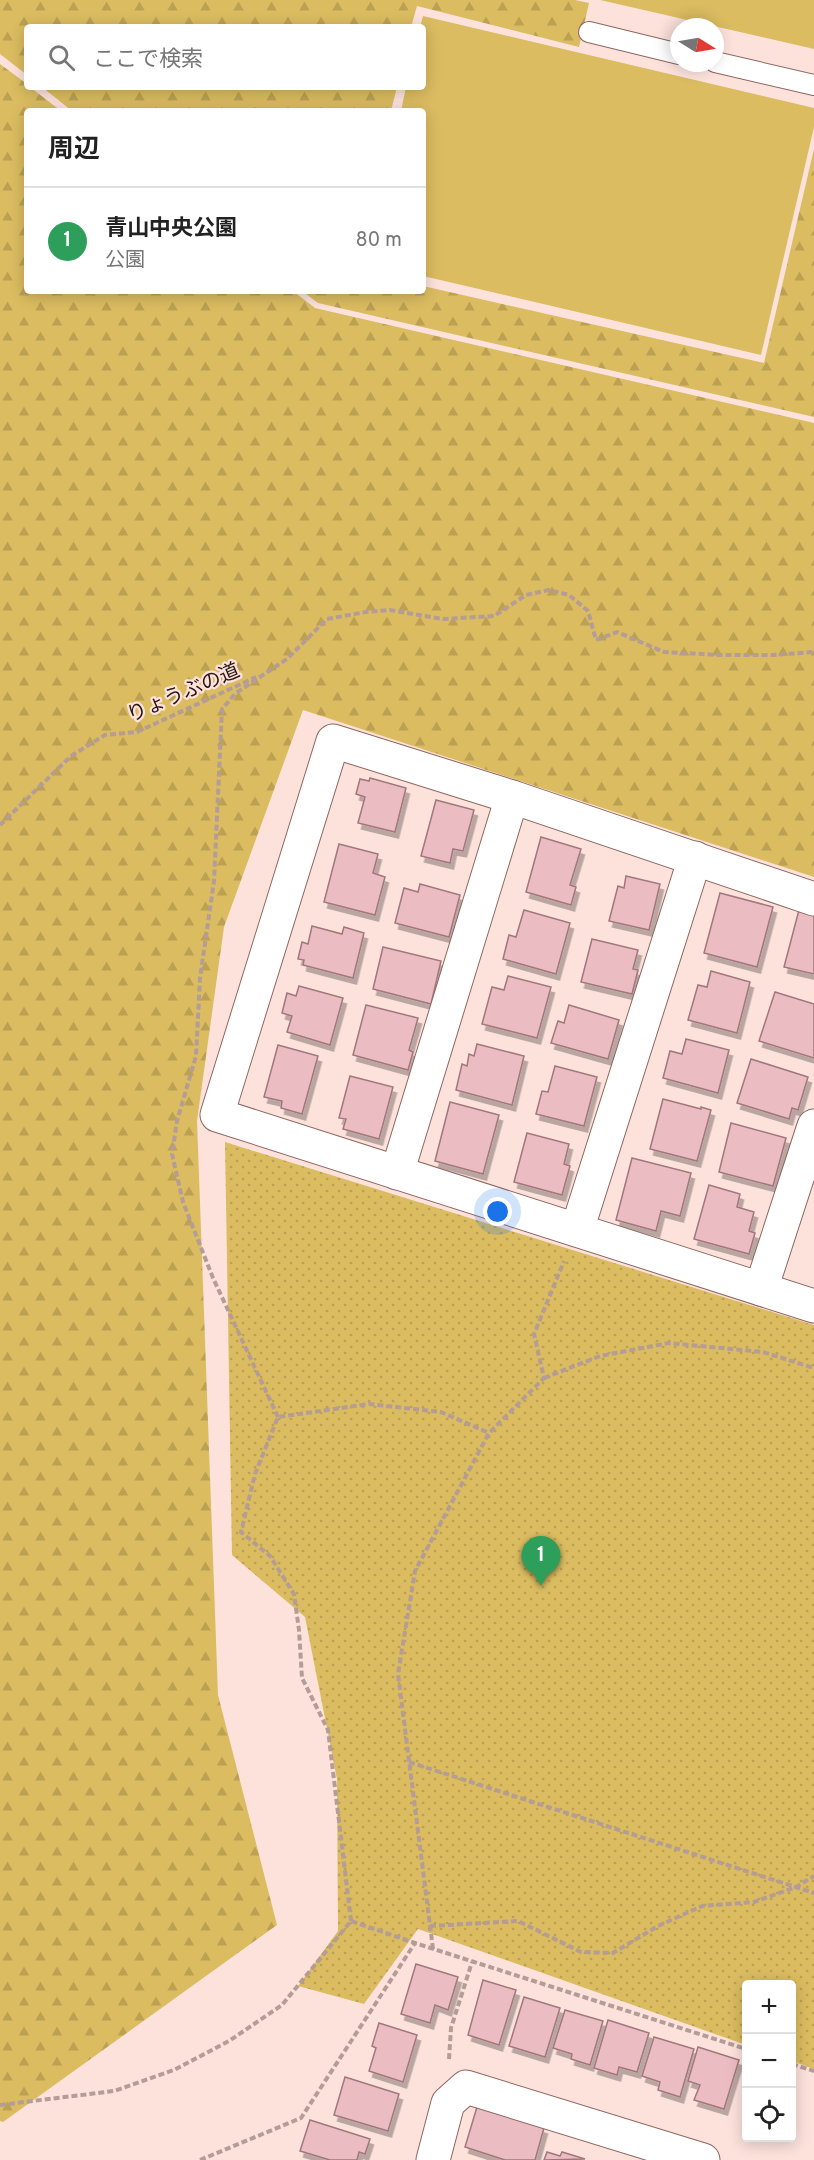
<!DOCTYPE html>
<html lang="ja">
<head>
<meta charset="utf-8">
<style>
	:root { --surface:#fff; --page:#f2f2f2; --text:#222; --muted:#767676; --line:#e0e0e0; --accent:#1f6975 }
	body { margin:0; font-family:Overpass,"Noto Sans JP",sans-serif; background:var(--page); color:var(--text) }
	.controls { position:absolute; right:18px; bottom:18px; display:grid; overflow:hidden; border-radius:6px; box-shadow:0 3px 15px #0003 }
	.controls button { width:54px; height:54px; display:grid; place-items:center; padding:0; border:0; border-bottom:2px solid var(--line); background:var(--surface); color:var(--text); font:30px sans-serif }
	.compass { position:absolute; left:670px; top:18px; width:54px; height:54px; border-radius:50%; background:var(--surface); box-shadow:0 3px 15px #0003; rotate:101deg }
	.you { position:absolute; left:498px; top:1212px; width:21px; height:21px; margin:-15px; border:4px solid #fff; border-radius:50%; background:#1a73e8; box-shadow:0 0 0 9px #1a73e833 }
	.badge { display:grid; place-items:center; width:39px; height:39px; border-radius:50%; background:var(--accent); color:#fff; font-size:20px; font-weight:700 }
	.pin { position:absolute; translate:-50% -50px; filter:drop-shadow(0 2px 3px #0008) }
	.pin::after { content:''; position:absolute; top:32px; width:21px; height:18px; background:inherit; clip-path:polygon(0 0,100% 0,50% 100%) }
	.list { margin:0; padding:0; list-style:none }
	h2 { display:flex; justify-content:space-between; align-items:center; height:78px; margin:0; padding:0 24px; font-size:26px }
	h2 small { font-size:20px; font-weight:400; color:var(--muted) }
	.list li { display:grid; grid-template-columns:39px 1fr auto; gap:18px; align-items:center; box-sizing:border-box; height:108px; padding:0 24px; border-top:2px solid var(--line) }
	.list b { display:block; font-size:22px; white-space:nowrap }
	.list p { margin:0; font-size:20px; white-space:nowrap; color:var(--muted) }
	.list em { font-size:20px; font-style:normal; color:var(--muted) }
	.icon { flex:none; width:33px; height:33px; fill:none; stroke:currentColor; stroke-width:2; stroke-linecap:round; stroke-linejoin:round }
	.map { position:relative; flex:none; width:814px; height:2160px; overflow:hidden }
	.search { position:absolute; background:var(--surface); box-shadow:0 3px 15px #0003; left:24px; top:24px; width:402px; height:66px; display:flex; align-items:center; gap:15px; box-sizing:border-box; padding:0 21px; border-radius:6px; color:var(--muted); font-size:22px }
	.panel { position:absolute; background:var(--surface); box-shadow:0 3px 15px #0003; left:24px; top:108px; width:402px; height:186px; border-radius:6px }
	.map>svg:first-child { display:block }
	.green { fill:#dbbc61 }
	.forest { fill:url(#forest-firs) }
	.park { fill:url(#park-dots) }
	.building { fill:#ebbdc3; stroke:#a1777d; stroke-width:1.5; filter:url(#shadow) }
	.lines { fill:none; stroke-linecap:round; stroke-linejoin:round }
	.service-casing { stroke:#8e665f; stroke-width:22 }
	.minor-casing { stroke:#8e665f; stroke-width:35 }
	.path { stroke:#b49c97; stroke-width:4; stroke-dasharray:6 3; stroke-linecap:butt }
	.service { stroke:#fff; stroke-width:20 }
	.minor { stroke:#fff; stroke-width:33 }
	.labels { text-anchor:middle; stroke-width:4.5; stroke-linejoin:round; paint-order:stroke }
	.street-label { font-size:20px; fill:#271714; stroke:#fde2dc }
</style>
</head>
<body>
<div class="map">
<svg width="814" height="2160" viewBox="0 0 814 2160">
	<defs>
		<pattern id="forest-firs" width="22" height="20" patternUnits="userSpaceOnUse" patternTransform="scale(1.5)"><rect width="22" height="20" fill="#dbbc61"/><path d="M5 1l3.5 6h-7zM16 11l3.5 6h-7z" fill="#bca153"/></pattern>
		<pattern id="park-dots" width="8" height="8" patternUnits="userSpaceOnUse" patternTransform="scale(1.5)"><rect width="8" height="8" fill="#dbbc61"/><path d="M2 2h.1M6 6h.1" fill="none" stroke="#bca153" stroke-width="1.8" stroke-linecap="round"/></pattern>
		<filter id="shadow"><feDropShadow dx="3.5" dy="6" stdDeviation="0" flood-color="#0004"/></filter>
	</defs>
	<rect width="100%" height="100%" fill="#fde2dc"/>
	<!-- green -->
	<g class="green">
		<path d="M600 0H814V49Z"/>
		<path d="M423 16 814 108V127L761 355 423 276V111H401L406 87H423V27H420Z"/>
	</g>
	<!-- forest -->
	<g class="forest">
		<path d="M0 0H575L589 3 579 47 417 6 411 27H27V75L0 54Z"/>
		<path d="M0 64 27 84V87H30L61 111H27V291H293L315 308 814 423V877L303 710 224 927 197 1121 218 1695 277 1925 3 2122 0 2121Z"/>
		<path d="M42 87H397L391 111H72Z"/>
		<path d="M814 149V417L318 303 302 291H423V286L764 363Z"/>
	</g>
	<!-- park -->
	<path class="park" d="M225 1142 814 1325V2069L792 2061V1984H746V2045L418 1929 364 2004 298 1986 338 1931 337 1779 305 1617 232 1555Z"/>
	<!-- building -->
	<g class="building">
		<path d="M370 778 406 788 395 832 358 823 365 797 356 794 360 779 369 781Z"/>
		<path d="M436 800 474 810 463 851 453 849 450 863 421 856Z"/>
		<path d="M541 837 581 849 570 885 576 887 571 905 526 892Z"/>
		<path d="M339 844 378 854 373 873 385 877 375 915 324 902Z"/>
		<path d="M626 876 660 884 649 930 609 921 618 886 624 888Z"/>
		<path d="M420 884 460 895 449 937 395 923 404 888 418 892Z"/>
		<path d="M720 893 773 907 757 967 704 953Z"/>
		<path d="M524 910 570 923 556 974 503 959 509 935 516 937Z"/>
		<path d="M799 910 814 914V974L784 967Z"/>
		<path d="M312 926 342 934 344 927 364 933 353 978 303 965 304 960 298 959 302 942 308 944Z"/>
		<path d="M592 939 638 950 633 969 638 970 632 994 581 982Z"/>
		<path d="M383 947 441 961 431 1004 373 989Z"/>
		<path d="M711 971 750 982 737 1033 688 1020 698 985 707 987Z"/>
		<path d="M508 976 551 987 537 1038 482 1024 492 987 504 990Z"/>
		<path d="M299 986 343 998 330 1045 287 1032 292 1016 282 1013 287 993 296 996Z"/>
		<path d="M775 992 814 1004V1058L759 1041Z"/>
		<path d="M366 1005 418 1018 409 1050 413 1052 408 1070 353 1055Z"/>
		<path d="M569 1005 619 1020 608 1059 551 1043 558 1021 564 1023Z"/>
		<path d="M686 1039 729 1050 718 1093 663 1078 670 1051 682 1054Z"/>
		<path d="M477 1044 524 1056 512 1105 456 1090 462 1064 467 1066 469 1054 474 1056Z"/>
		<path d="M278 1045 318 1056 302 1114 281 1108 282 1101 264 1097Z"/>
		<path d="M751 1059 808 1077 798 1110 792 1108 789 1119 737 1103Z"/>
		<path d="M555 1066 597 1077 584 1126 536 1114 542 1091 548 1092Z"/>
		<path d="M350 1076 393 1087 379 1139 343 1129 346 1119 339 1118Z"/>
		<path d="M663 1099 701 1109V1107L711 1110 697 1161 650 1149Z"/>
		<path d="M450 1102 499 1115 483 1174 435 1161Z"/>
		<path d="M731 1123 786 1138 773 1186 719 1172Z"/>
		<path d="M527 1133 569 1144 564 1164 570 1166 562 1195 514 1182Z"/>
		<path d="M632 1158 691 1173 680 1216 661 1211 656 1231 616 1220Z"/>
		<path d="M709 1185 740 1194 737 1207 754 1212 749 1231 755 1233 749 1254 694 1239Z"/>
		<path d="M416 1964 458 1977 448 2010 435 2005 430 2023 401 2014Z"/>
		<path d="M483 1980 516 1990 499 2045 468 2035Z"/>
		<path d="M524 1997 560 2008 545 2057 509 2046Z"/>
		<path d="M565 2010 603 2021 590 2065 571 2059 572 2054 553 2048Z"/>
		<path d="M608 2020 649 2033 637 2072 619 2067 617 2075 594 2068Z"/>
		<path d="M379 2023 417 2035 403 2082 369 2071 376 2048 372 2046Z"/>
		<path d="M654 2037 694 2049 680 2097 658 2090 660 2082 642 2076Z"/>
		<path d="M698 2047 739 2060 724 2109 694 2100 700 2085 688 2081Z"/>
		<path d="M345 2077 399 2094 388 2131 334 2115Z"/>
		<path d="M477 2107 544 2128 535 2160H505L465 2147Z"/>
		<path d="M310 2120 370 2139 365 2154 359 2152 357 2160H330L300 2151Z"/>
		<path d="M547 2152 560 2156 562 2152 585 2159 544 2160Z"/>
	</g>
	<g class="lines">
		<defs>
			<g id="service">
				<path d="M589 32 679 54"/>
				<path d="M715 62 814 85"/>
			</g>
			<g id="minor">
				<path d="M814 899 512 797 333 741 217 1115 814 1306"/>
				<path d="M397 1173 512 797"/>
				<path d="M577 1230 695 858"/>
				<path d="M761 1289 814 1126"/>
				<path d="M433 2160 448 2103 466 2087 703 2160"/>
			</g>
		</defs>
		<!-- service casing -->
		<use href="#service" class="service-casing"/>
		<!-- minor casing -->
		<use href="#minor" class="minor-casing"/>
		<!-- path -->
		<g class="path">
			<path d="M0 825 71 756 105 735 137 732 256 677"/>
			<path d="M544 1378 600 1356 669 1343 763 1352 814 1368"/>
			<path d="M278 1417 213 1278 183 1202 172 1154 177 1121 196 1056 200 978 214 881 222 709 236 693 287 659 327 619 366 612 390 610 443 619 494 616 526 595 549 590 569 595 588 611 596 640 617 632 664 652 720 655H773L814 652"/>
			<path d="M409 1762 814 1893"/>
			<path d="M351 1921 328 1730 302 1678 299 1630 294 1594 270 1556 241 1532 255 1474 278 1417 369 1404 441 1412 489 1433"/>
			<path d="M430 1926 518 1921 581 1952 613 1953 658 1926 702 1906 754 1902 796 1887 814 1876"/>
			<path d="M433 1949 398 1674 415 1571 489 1433 544 1378 534 1334 564 1261"/>
			<path d="M449 2059 451 2028 472 1962"/>
			<path d="M792 2064 814 2071"/>
			<path d="M0 2105 114 2091 174 2070 229 2041 282 2005 351 1921 415 1943 746 2049"/>
			<path d="M200 2160 301 2118 415 1943"/>
		</g>
		<!-- service -->
		<use href="#service" class="service"/>
		<!-- minor -->
		<use href="#minor" class="minor"/>
	</g>
	<g class="labels">
		<!-- street labels -->
		<g class="street-label">
			<text transform="translate(183 692) rotate(-23)" y="7">りょうぶの道</text>
		</g>
	</g>
</svg>
<div class="controls">
<button>+</button>
<button>−</button>
<button><svg class="icon" aria-label="locate" viewBox="0 0 24 24"><circle cx="12" cy="12" r="6"/><path d="M12 2v4M12 18v4M2 12h4M18 12h4"/></svg></button>
</div>
<svg class="compass" viewBox="-18 -18 36 36"><path d="M0-13l5 13h-10z" fill="#e53935"/><path d="M0 13l5-13h-10z" fill="#767676"/></svg>
<div class="you"></div>
<div class="pin badge" style="left:541px;top:1586px;background:#2e9e5b">1</div>
<div class="search"><svg class="icon" aria-label="search" viewBox="0 0 24 24"><circle cx="10" cy="10" r="6"/><path d="M15 15l6 6"/></svg>ここで検索</div>
<section class="panel">
<h2>周辺<small></small></h2>
<ul class="list">
<li><span class="badge" style="background:#2e9e5b">1</span><div><b>青山中央公園</b><p>公園</p></div><em>80 m</em></li>
</ul>
</section>
</div>
</body>
</html>
